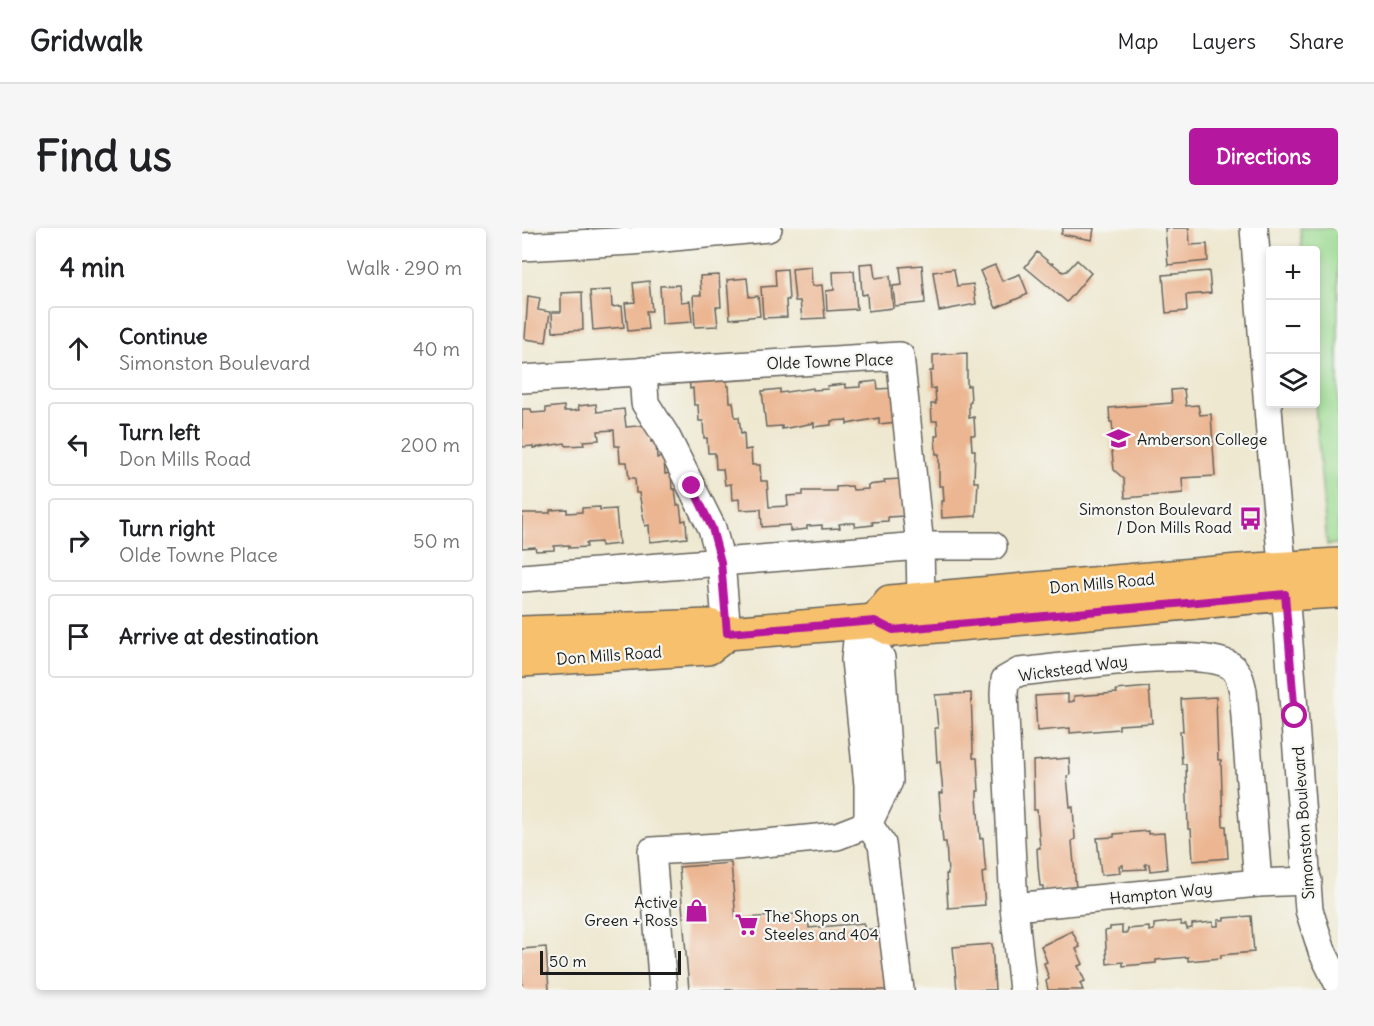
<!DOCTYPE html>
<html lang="en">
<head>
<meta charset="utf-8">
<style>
	:root { --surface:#fff; --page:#f6f6f6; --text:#202124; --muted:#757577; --line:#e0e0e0; --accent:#b5179e }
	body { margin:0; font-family:Delius,sans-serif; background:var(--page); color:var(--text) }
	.controls { position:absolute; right:18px; top:18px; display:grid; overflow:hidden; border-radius:6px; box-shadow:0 3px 9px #0003 }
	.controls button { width:54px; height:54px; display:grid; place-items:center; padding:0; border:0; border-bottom:2px solid var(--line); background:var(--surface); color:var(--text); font:30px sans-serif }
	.scale { position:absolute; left:18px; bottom:15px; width:141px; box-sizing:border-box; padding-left:6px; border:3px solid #1c1c1c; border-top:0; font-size:16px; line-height:21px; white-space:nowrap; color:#1c1c1c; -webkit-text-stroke:4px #f6f6f2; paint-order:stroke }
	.stop { position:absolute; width:18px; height:18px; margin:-14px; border:4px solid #b5179e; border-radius:50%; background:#fff }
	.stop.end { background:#b5179e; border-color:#fff; box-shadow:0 2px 6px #0008 }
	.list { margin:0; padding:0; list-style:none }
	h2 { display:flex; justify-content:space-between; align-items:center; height:78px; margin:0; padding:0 24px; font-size:26px }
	h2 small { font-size:20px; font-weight:400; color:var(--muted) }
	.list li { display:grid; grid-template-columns:39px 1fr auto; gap:18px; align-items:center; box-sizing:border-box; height:84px; margin:0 12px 12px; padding:0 12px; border:2px solid var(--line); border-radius:6px }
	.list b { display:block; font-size:22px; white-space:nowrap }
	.list p { margin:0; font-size:20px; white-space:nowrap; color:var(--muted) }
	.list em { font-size:20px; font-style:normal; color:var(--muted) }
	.icon { flex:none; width:33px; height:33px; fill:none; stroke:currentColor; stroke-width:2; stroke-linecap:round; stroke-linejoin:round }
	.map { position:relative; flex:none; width:816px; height:762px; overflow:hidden; border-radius:6px }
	header { display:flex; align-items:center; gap:36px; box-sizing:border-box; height:84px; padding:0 30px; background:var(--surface); border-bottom:2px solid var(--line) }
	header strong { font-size:28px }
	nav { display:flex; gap:33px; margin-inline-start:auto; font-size:21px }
	.intro { display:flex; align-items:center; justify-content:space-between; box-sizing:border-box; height:144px; padding:0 36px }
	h1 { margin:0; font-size:42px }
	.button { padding:15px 27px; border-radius:6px; background:var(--accent); color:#fff; font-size:21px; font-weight:700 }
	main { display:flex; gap:36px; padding:0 36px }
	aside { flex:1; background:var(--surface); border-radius:6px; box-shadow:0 3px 9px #0003 }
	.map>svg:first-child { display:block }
	.green { fill:#9ad98f; stroke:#5b7a56; stroke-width:1.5 }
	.building { fill:#ecb692 }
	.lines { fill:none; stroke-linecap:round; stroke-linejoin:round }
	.minor-casing { stroke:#66635b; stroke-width:30 }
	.major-casing { stroke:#66635b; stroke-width:36 }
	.minor { stroke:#fff; stroke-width:27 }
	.major { stroke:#f7c06c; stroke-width:33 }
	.route { stroke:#b5179e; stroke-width:8 }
	.labels { text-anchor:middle; stroke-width:4.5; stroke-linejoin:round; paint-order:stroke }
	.street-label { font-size:16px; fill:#1c1c1c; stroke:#f6f6f2 }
	.poi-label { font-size:16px; fill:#1c1c1c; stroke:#f6f6f2; text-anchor:start }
</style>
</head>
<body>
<header>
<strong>Gridwalk</strong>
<nav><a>Map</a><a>Layers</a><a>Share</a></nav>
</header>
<div class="intro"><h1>Find us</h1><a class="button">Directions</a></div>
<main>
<aside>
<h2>4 min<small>Walk · 290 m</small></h2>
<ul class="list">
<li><svg class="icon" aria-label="ahead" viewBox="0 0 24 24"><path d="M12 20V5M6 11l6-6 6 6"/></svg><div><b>Continue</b><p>Simonston Boulevard</p></div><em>40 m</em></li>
<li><svg class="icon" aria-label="left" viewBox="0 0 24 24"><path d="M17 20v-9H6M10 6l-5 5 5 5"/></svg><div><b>Turn left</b><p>Don Mills Road</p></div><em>200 m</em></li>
<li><svg class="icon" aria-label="right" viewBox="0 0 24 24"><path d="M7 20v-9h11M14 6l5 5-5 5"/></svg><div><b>Turn right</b><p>Olde Towne Place</p></div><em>50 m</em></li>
<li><svg class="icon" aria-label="arrive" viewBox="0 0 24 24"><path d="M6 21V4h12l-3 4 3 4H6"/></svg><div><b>Arrive at destination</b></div></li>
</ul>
</aside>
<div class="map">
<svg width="816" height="762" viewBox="0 0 816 762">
	<rect width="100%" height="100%" fill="#f6f6f2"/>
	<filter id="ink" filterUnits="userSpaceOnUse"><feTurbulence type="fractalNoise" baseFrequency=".0167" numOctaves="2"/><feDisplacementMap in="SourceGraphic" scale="12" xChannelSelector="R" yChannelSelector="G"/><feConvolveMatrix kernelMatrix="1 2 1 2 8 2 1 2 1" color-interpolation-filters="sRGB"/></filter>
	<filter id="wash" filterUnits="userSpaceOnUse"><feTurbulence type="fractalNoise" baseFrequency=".008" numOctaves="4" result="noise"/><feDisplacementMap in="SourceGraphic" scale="24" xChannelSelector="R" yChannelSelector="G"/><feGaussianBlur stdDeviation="1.35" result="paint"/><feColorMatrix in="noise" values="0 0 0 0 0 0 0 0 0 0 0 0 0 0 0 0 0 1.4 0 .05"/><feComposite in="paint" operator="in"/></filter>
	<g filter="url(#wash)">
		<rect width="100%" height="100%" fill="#eee8d0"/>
		<!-- green -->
		<path class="green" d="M778 0H816V316L805 317 793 176 794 22H780Z"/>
		<g id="blocks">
			<!-- building -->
			<g class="building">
				<path d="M541 0H572L570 12 539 6Z"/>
				<path d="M643 0H667L668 17 685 16 686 33 646 37Z"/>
				<path d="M515 24 529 36 530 35 541 44 545 43 555 32 569 45 545 74 503 39Z"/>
				<path d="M351 35 353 50 368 48 371 80 346 83 345 66 340 67 338 36Z"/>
				<path d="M400 37 403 75 373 78 371 58 380 57 378 39Z"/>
				<path d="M473 37 480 53 498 46 506 66 474 80 458 43Z"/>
				<path d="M289 39 290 58 300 57 303 90 280 91 278 73H273L270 41Z"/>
				<path d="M265 41 267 72H264L265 89 241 90 239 59 254 58 253 42Z"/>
				<path d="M432 41 435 58 451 56 454 76 417 83 411 44Z"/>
				<path d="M332 43 335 81 305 83 304 63 312 62 311 44Z"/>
				<path d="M687 43 689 65 664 67 665 83 644 85 641 47Z"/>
				<path d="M197 47 199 79H194L196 98 173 99 171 67H179L178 48Z"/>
				<path d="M225 50 227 69 236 68 238 88 208 91 205 52Z"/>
				<path d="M127 53 130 83H124L126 101 106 103 103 75 113 74 111 55Z"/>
				<path d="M157 57 159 74 168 73 170 94 140 96 138 58Z"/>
				<path d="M89 62 90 79 100 78 102 99 71 102 68 63Z"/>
				<path d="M60 64 61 102 31 104 30 84H39V65Z"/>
				<path d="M6 68 18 70 16 82 28 84 24 114 3 111Z"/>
				<path d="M445 125V158L448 157 449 174 447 175V190L452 189 453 207H449L450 222H453L452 254H456L454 288 420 290 419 273H422L421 258H417V226H414L413 208H416L415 193H410L409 176H414L413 160 409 161 408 143H411V127Z"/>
				<path d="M204 141 205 158H207L208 174H211L213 189H217L219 206 222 205 223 222 229 221 230 237H238L239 253H245L247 279 266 278 265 268 281 267V263H314V259L330 258 331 262 346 261V257L363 255 362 252 379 251 382 288 366 289V293L350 294 351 297 333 299V295H324L317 296 318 300 300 301V297L285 298V301L268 303V297L240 299 239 281 218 282 217 271 210 272 209 256 203 257 201 241H194L193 225H186L185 210H182L181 193H177L176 177H172L171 160 168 161 167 145Z"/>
				<path d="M355 153 356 161 372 160 375 194 357 196V190L325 196V192L309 193V197L292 199V195L260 201V198L244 199 240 163 258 161V165L291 160V162L306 161 305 158 323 156V160L338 159V155Z"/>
				<path d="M662 161 664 178 676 177 678 187 689 186 693 248 660 250 661 265 603 270 602 251 592 242 588 206 591 205 590 194H588L587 180 650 175 649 162Z"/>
				<path d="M74 176 75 184 102 181 104 199 128 197 129 214H134L135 230 142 229 143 246 149 245 150 261H153L155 277H158L160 293 164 292 165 310 128 314 127 297 123 298 117 265H114L113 250H107L105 234H98L97 218H93L92 202 76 203 77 212 61 213 62 217 44 218 43 215 11 220V218L0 219V181H9L10 185 24 184V180L42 178V183H48L57 182 56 178Z"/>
				<path d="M78 279V282L94 281 97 316 79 318V314L64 315 65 319 47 320V317L32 318V322L14 323 13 319 0 320V285H28V282L45 281V285L60 284V280Z"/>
				<path d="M627 459 630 495 597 497V501L548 505V500L515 503 513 468 546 466V474L552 473V468L595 465 594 462Z"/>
				<path d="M449 465 451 523V530H455L457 563H455V570L458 611 461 610 463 636 464 644 460 645 463 677 426 680 424 646H426L424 614H421L417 565H421L418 533 415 534 413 500H416L413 467Z"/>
				<path d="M694 469 696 532H699L701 598H704L706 630 671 633 669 601H666L664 536H660L658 503H661L659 471Z"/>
				<path d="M547 530 548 547 545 548 548 579H551L553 611 550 613 554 661 521 664V658H518L516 638 515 620H518L515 582H512V575L511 533Z"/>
				<path d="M626 603V606L642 605 645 641 628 643 627 636H623L624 641 601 642V637L597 638 598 645 579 647 575 610 592 609V606Z"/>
				<path d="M209 635 214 691 286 685 287 700 342 695V702L364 699 369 762H167L157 639Z"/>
				<path d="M729 688 732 724 699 727V730L666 733V729L634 732V735L601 738V734L585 736 583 703 588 702V699L600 698V705H605L606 701 627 699V703L632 702V696L659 693V697H664L665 701 670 700V696L691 694V698H696V692H702V690Z"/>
				<path d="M550 703 558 719 554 721 561 736 556 738 563 753 558 755 561 762H526L524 753 527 751 522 735 525 734 519 718Z"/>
				<path d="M470 716 473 762H435L431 719Z"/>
				<path d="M24 719 27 762H0V721Z"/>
			</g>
		</g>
	</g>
	<g filter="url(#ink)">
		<use href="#blocks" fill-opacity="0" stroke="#66635b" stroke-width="1.5"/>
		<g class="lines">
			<defs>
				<g id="minor">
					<path d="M732 0 749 218 765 389 787 682 800 723 816 755"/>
					<path d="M0 19 110 13 246 0"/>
					<path d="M121 143 123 175 144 208 190 300 199 334 205 405"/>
					<path d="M0 151 378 128 398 318 0 350"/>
					<path d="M399 370 398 318H471"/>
					<path d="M337 394 333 432 346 557V596L360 616 378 762"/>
					<path d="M492 679 736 655 786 653"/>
					<path d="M141 762 130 623 213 618 315 608 346 596 367 553 359 430 337 394"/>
					<path d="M501 762 492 679 482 466 483 452 497 444C541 440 676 417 709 438 717 444 719 454 721 463L736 655"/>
				</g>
				<g id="major">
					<path d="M353 393 368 374 717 343 816 337"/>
					<path d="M0 405 187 398 205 405 353 393 371 402 763 366 816 363"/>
					<path d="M0 432 186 420 199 410"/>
				</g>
			</defs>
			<!-- minor casing -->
			<use href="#minor" class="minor-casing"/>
			<!-- major casing -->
			<use href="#major" class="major-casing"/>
			<!-- minor -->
			<use href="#minor" class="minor"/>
			<!-- major -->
			<use href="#major" class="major"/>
		</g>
	</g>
	<g class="lines" filter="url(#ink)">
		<!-- route -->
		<path class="route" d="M170 258 190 300 199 334 205 405 353 393 371 402 763 366 773 488"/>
	</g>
	<!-- icons -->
	<defs>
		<symbol id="school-bare" viewBox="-9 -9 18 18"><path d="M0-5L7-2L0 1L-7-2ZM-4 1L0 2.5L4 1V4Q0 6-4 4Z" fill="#b5179e" stroke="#f6f6f2" stroke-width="2.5" paint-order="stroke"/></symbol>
		<symbol id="bus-bare" viewBox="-9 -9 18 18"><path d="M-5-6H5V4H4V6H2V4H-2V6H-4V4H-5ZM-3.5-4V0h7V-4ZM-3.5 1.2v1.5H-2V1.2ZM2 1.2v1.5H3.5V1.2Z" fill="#b5179e" stroke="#f6f6f2" stroke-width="2.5" paint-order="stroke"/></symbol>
		<symbol id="shop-bare" viewBox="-9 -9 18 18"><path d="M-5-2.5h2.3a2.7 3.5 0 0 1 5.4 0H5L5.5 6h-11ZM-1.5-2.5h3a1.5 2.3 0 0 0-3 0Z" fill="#b5179e" stroke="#f6f6f2" stroke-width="2.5" paint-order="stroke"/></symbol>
		<symbol id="supermarket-bare" viewBox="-9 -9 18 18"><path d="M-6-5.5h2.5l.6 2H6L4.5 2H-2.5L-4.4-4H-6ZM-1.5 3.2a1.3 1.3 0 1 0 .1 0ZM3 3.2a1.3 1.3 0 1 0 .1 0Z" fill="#b5179e" stroke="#f6f6f2" stroke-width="2.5" paint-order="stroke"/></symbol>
	</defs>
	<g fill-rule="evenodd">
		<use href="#school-bare" x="580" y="194" width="33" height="33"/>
		<use href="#bus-bare" x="712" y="274" width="33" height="33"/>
		<use href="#shop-bare" x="158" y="666" width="33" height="33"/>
		<use href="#supermarket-bare" x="208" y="680" width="33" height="33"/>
	</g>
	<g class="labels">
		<!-- street labels -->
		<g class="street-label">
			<text transform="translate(308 133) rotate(-2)" y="6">Olde Towne Place</text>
			<text transform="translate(580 355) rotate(-5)" y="6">Don Mills Road</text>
			<text transform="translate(87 427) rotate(-4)" y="6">Don Mills Road</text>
			<text transform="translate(551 440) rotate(-8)" y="6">Wickstead Way</text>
			<text transform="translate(781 595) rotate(-94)" y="6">Simonston Boulevard</text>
			<text transform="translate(639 665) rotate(-6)" y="6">Hampton Way</text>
		</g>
		<!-- poi labels -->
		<g class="poi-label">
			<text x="615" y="217">Amberson College</text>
			<text x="710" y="287" text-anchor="end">Simonston Boulevard<tspan x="710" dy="18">/ Don Mills Road</tspan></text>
			<text x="156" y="680" text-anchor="end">Active<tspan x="156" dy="18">Green + Ross</tspan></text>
			<text x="242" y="694">The Shops on<tspan x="242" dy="18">Steeles and 404</tspan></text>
		</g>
	</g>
</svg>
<div class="controls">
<button>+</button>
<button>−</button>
<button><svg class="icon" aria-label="layers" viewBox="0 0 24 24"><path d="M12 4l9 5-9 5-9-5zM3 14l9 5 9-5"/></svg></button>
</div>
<div class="scale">50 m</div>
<div class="stop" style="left:773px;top:488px"></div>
<div class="stop end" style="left:170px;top:258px"></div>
</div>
</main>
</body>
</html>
